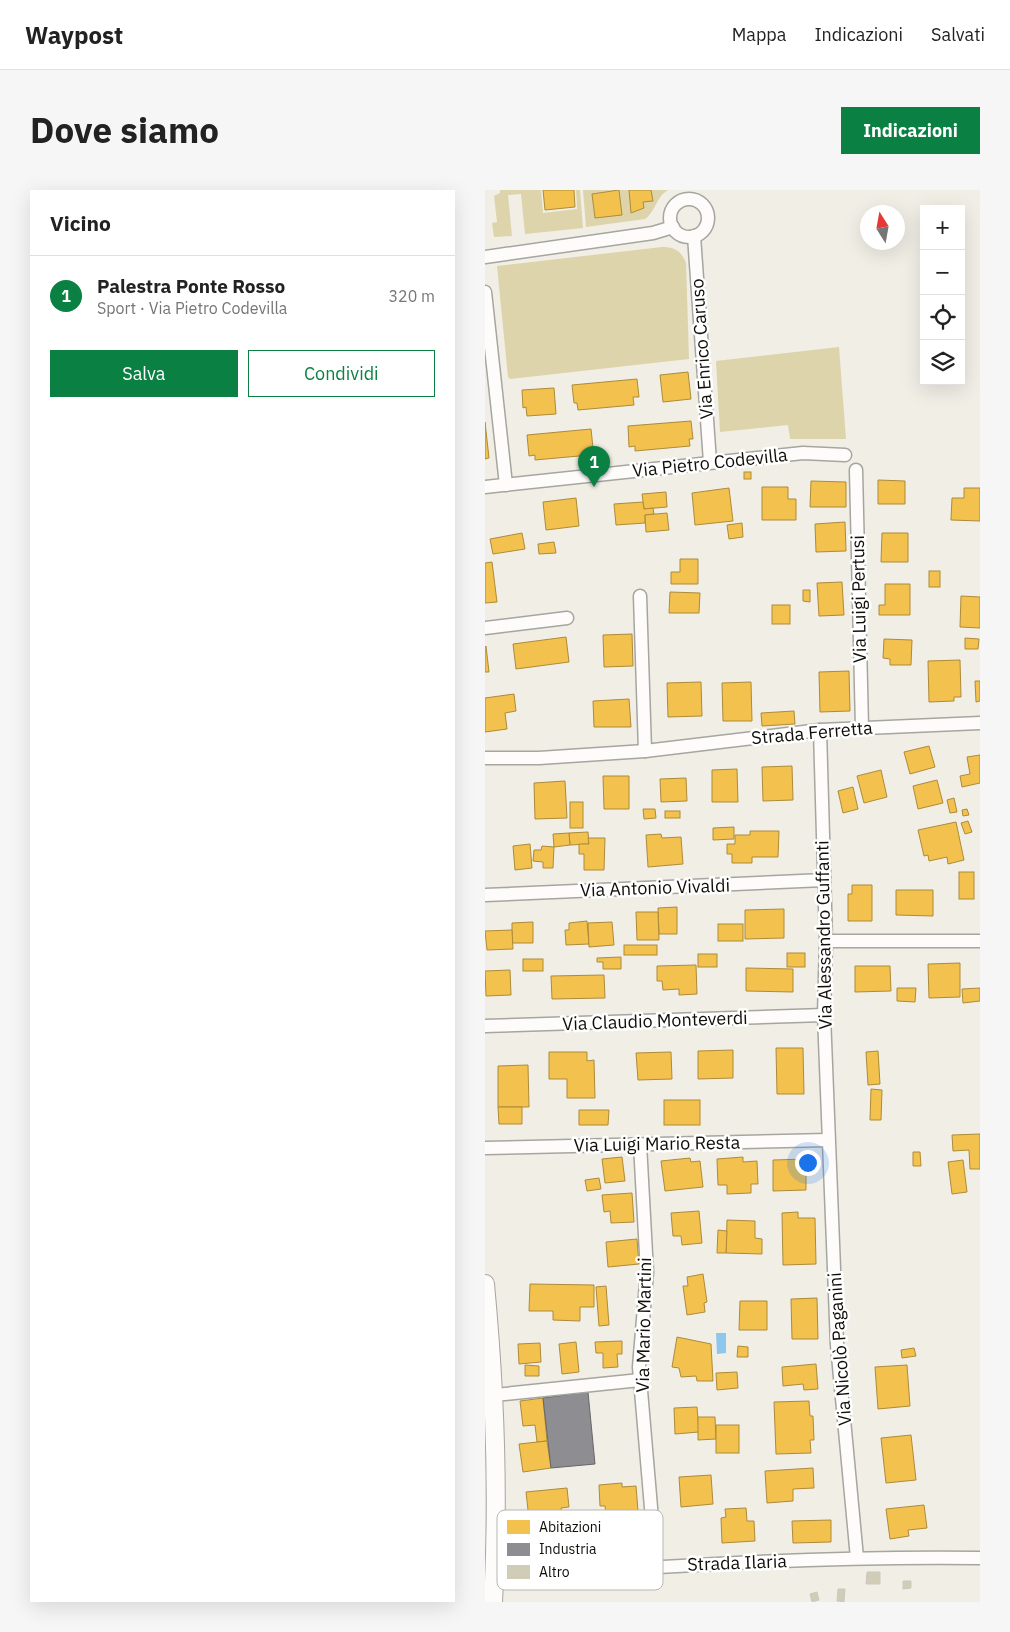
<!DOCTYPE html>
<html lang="it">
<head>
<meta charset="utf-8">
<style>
	:root { --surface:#fff; --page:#f6f6f6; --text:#222; --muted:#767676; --line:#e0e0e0; --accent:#0b8043 }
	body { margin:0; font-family:"IBM Plex Sans",sans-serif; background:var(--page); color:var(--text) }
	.controls { position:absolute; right:15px; top:15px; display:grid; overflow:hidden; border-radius:0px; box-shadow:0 5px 20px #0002 }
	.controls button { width:45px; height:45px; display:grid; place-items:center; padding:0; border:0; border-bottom:1px solid var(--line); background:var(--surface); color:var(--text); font:25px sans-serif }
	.compass { position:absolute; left:375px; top:15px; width:45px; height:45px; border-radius:50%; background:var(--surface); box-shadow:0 5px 20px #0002; rotate:349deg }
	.you { position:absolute; left:322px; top:972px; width:18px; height:18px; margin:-12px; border:4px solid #fff; border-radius:50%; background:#1a73e8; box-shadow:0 0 0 8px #1a73e833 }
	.badge { display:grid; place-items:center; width:32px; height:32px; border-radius:50%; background:var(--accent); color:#fff; font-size:16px; font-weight:700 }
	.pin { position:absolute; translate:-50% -41px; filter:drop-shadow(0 1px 2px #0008) }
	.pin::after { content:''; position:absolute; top:26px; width:18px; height:15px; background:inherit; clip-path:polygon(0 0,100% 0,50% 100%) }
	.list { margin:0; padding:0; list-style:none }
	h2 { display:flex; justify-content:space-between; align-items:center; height:65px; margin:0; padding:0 20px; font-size:21px }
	h2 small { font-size:16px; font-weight:400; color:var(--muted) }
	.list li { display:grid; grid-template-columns:32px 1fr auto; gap:15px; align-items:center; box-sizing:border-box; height:80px; padding:0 20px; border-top:1px solid var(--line) }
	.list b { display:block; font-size:19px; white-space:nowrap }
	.list p { margin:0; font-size:16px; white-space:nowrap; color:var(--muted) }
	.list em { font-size:16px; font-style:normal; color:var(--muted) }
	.actions { display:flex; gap:10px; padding:15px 20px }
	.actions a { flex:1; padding:11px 0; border:1px solid var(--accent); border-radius:0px; text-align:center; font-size:18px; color:var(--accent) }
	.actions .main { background:var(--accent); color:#fff }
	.icon { flex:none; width:28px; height:28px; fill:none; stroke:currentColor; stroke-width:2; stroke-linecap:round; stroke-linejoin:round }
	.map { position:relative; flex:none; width:495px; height:1412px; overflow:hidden; border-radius:0px }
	header { display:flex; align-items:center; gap:30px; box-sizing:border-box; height:70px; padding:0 25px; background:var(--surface); border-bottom:1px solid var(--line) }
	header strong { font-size:24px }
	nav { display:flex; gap:28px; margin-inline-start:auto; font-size:18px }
	.intro { display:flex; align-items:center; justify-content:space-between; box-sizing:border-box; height:120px; padding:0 30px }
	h1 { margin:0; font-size:35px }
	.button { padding:12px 22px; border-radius:0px; background:var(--accent); color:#fff; font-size:18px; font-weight:700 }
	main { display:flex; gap:30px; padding:0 30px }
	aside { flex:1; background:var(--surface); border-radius:0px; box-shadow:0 5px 20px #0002 }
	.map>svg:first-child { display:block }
	.green { fill:#ddd4ab }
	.water { fill:#8fc6ef }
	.homes { fill:#f2c14e; stroke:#ae8b39 }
	.industry { fill:#8d8d92; stroke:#676769 }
	.building { fill:#d1ccb5; stroke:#cbcac2 }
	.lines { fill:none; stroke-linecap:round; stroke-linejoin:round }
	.street-casing { stroke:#a6a59f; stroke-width:15 }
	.secondary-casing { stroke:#a6a59f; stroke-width:20 }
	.street { stroke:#fdfcfb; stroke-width:12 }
	.secondary { stroke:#fdfcfb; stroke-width:18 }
	.labels { text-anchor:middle; stroke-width:5; stroke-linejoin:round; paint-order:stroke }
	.street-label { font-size:18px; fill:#0f0e09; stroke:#fff }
	.key { fill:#fff; stroke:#b7b7b5; stroke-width:1 }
	.key-label { font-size:14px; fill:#0f0e09 }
</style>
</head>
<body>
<header>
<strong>Waypost</strong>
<nav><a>Mappa</a><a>Indicazioni</a><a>Salvati</a></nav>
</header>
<div class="intro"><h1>Dove siamo</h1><a class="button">Indicazioni</a></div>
<main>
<aside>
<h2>Vicino<small></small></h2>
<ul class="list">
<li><span class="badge">1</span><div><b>Palestra Ponte Rosso</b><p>Sport · Via Pietro Codevilla</p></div><em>320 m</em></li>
</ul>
<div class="actions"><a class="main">Salva</a><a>Condividi</a></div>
</aside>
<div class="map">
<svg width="495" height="1412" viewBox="0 0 495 1412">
	<rect width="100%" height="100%" fill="#f0eee5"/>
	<!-- green -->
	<g class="green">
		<path d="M15 0H56L58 23 92 19 91 0H95L98 38 40 44 36 4 23 5 27 46 9 47 7 33 12 32 9 6 15 3Z"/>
		<path d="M98 0H183C171 7 171 21 160 29L101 37Z"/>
		<path d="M177 57C190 57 196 61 201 73L204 169 25 189 23 187 12 76Z"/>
		<path d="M354 157 361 249H305L303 235 235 242 231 171Z"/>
	</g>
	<!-- water -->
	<path class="water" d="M231 1143H241V1163L232 1164Z"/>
	<!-- homes -->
	<g class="homes">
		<path d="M58 0H89L90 17 60 20Z"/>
		<path d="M134 0 137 25 110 28 107 4Z"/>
		<path d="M144 0H166L168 11 158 12 159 18 146 23Z"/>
		<path d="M203 182 206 209 178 212 175 185Z"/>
		<path d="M152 189 154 207H148L149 215 93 220 92 213H89L87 195Z"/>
		<path d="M69 198 71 224 42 226 41 217 38 218 37 200Z"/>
		<path d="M206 231 208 249H204L205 256 150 261V256L144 257 143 236Z"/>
		<path d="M0 232 4 268 0 269Z"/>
		<path d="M106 239 108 258H104L105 265 50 270V265L44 266 42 245Z"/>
		<rect x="259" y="282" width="7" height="7"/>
		<path d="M393 290 420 291V314H393Z"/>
		<path d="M326 291 361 292V317H325Z"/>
		<path d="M277 297H303V309H311V330H277Z"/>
		<path d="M244 298 248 331 210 335 207 303Z"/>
		<path d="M479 298H495V331L466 330 467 308H479Z"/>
		<path d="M181 302 182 317 159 319 157 304Z"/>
		<path d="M91 308 94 336 61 340 58 312Z"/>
		<path d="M158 312 159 319 168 318 169 324 160 325V333L131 335 129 314Z"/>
		<path d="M182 323 184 340 161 342 160 325Z"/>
		<path d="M360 332 361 361 331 362 330 334Z"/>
		<path d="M257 333 258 347 244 349 242 335Z"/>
		<path d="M37 343 40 359 8 364 5 349Z"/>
		<path d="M397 343H423V372H396Z"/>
		<path d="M69 352 71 363 54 364 53 354Z"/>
		<path d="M195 369H213V394H186V382H195Z"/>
		<path d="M7 372 12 412 0 413V373Z"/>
		<rect x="444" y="381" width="11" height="16"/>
		<path d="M357 392 359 425 334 426 332 393Z"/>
		<path d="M400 394H425V425H394V415H400Z"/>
		<path d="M318 400H325V412L318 411Z"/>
		<path d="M185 402 215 403 214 423H184Z"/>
		<path d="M476 406 495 407V438L475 437Z"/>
		<rect x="287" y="415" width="18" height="19"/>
		<path d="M147 444 148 476 119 477 118 445Z"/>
		<path d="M81 447 84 472 31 479 28 454Z"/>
		<path d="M480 448 494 449 493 459H480Z"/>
		<path d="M399 449 427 450 426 475H405V469L398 468Z"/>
		<path d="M1 456 4 482H0V457Z"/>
		<path d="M475 470 476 507H469V511L444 512 443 471Z"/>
		<path d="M364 481 365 521 335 522 334 482Z"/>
		<path d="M490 491H495V511L491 512Z"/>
		<path d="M216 492 217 526 183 527 182 493Z"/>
		<path d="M266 492 267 531H238L237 493Z"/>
		<path d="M29 504 31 521 20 523 22 539 0 542V508Z"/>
		<path d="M144 509 146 537H109L108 511Z"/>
		<path d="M309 521 310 534 277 536 276 523Z"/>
		<path d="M444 556 450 577 425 584 419 562Z"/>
		<path d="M495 565V593L477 597 475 586 485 584 482 567Z"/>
		<path d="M307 576 308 610 278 611 277 577Z"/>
		<path d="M252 579 253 612H227V580Z"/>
		<path d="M396 580 402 607 379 613 372 586Z"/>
		<path d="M118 586H144V619H119Z"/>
		<path d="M201 588 202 611 176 612 175 589Z"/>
		<path d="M452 590 458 613 433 619 428 596Z"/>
		<path d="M80 591 82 628 50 629 49 593Z"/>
		<path d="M368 597 373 619 358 623 353 601Z"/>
		<path d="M469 608 472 622 465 623 462 610Z"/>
		<rect x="85" y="612" width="13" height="26"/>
		<path d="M158 619H170L171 628 159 629Z"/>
		<path d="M482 619 484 625 478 626 477 620Z"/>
		<rect x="180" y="621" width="15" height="7"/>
		<path d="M483 631 487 642 480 644 476 633Z"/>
		<path d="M471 632 479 670 463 674 462 667 444 671 443 665 439 666 433 640Z"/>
		<path d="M249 637V649L228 650V638Z"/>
		<path d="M265 641H294L293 667H267V673H247V664H242V654H250V645H265Z"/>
		<path d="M103 642 104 654 85 655 84 643Z"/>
		<path d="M84 643 85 655 69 657 68 644Z"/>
		<path d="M176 644 177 648 196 647 198 674 163 677 161 645Z"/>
		<path d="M103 648H120L119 680H99V664H94V654H104Z"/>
		<path d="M45 654 47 678 30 680 28 656Z"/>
		<path d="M57 656 69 657 68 678H58V672L48 671 49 660H56Z"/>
		<rect x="474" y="682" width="15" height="27"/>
		<path d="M367 695H387V731H363V704H367Z"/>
		<path d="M411 700H448V726L411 725Z"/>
		<path d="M192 717V744H174L173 718Z"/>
		<path d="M299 719V748L260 749V720Z"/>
		<path d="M151 722H173L174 750H152Z"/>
		<path d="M102 731 104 754 81 755 80 740H84V733Z"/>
		<path d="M48 732V753H27V733Z"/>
		<path d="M127 732 129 755 104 757 103 733Z"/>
		<rect x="233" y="734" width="25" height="17"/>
		<path d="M27 740 28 759 2 760 0 741Z"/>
		<rect x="139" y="755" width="33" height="10"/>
		<rect x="302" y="763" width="18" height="14"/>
		<rect x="213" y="764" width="19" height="13"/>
		<path d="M136 767V779H118V772H112V768Z"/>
		<rect x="38" y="769" width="20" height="12"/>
		<path d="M475 773V807L444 808 443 774Z"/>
		<path d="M211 775 212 804 194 805V799L178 800 177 791H172V776Z"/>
		<path d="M370 776H405L406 801 370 802Z"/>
		<path d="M261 778 308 779V802L261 801Z"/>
		<path d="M25 780 26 805 1 806 0 781Z"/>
		<path d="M119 785 120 808 67 809 66 786Z"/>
		<path d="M412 798H431L430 812 412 811Z"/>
		<path d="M495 798V811L478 813 477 799Z"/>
		<path d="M291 858H318L319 904H292Z"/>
		<path d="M248 860V888L213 889V861Z"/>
		<path d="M393 861 395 894 383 895 381 862Z"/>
		<path d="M64 862H102V871L109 870 110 908H82V889H64Z"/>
		<path d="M186 862 187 889 153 890 151 863Z"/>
		<path d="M43 875 44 917H13V876Z"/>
		<path d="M386 899 397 900 396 930H385Z"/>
		<rect x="179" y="910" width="36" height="25"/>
		<path d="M13 917H37V934H14Z"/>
		<path d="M94 920H124L123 935H94Z"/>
		<path d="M495 944V979H485L484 960 468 961 467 945Z"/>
		<path d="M428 962H435L436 976H428Z"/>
		<path d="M137 967 140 991 120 993 117 969Z"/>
		<path d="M258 967V972L272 971 273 994H266V1003L242 1004V995H233L232 969Z"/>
		<path d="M205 968 206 972 215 971 218 997 180 1001 176 971Z"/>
		<path d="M321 969V1000L288 1001V970Z"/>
		<path d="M478 970 482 1002 467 1004 463 972Z"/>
		<path d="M114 988 116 999 102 1001 100 990Z"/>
		<path d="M147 1003 149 1032 126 1033 125 1021 119 1022 117 1005Z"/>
		<path d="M214 1021 217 1053 197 1055 196 1046H188L186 1023Z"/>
		<path d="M313 1022V1028H330L331 1074 298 1075 297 1023Z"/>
		<path d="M242 1030 270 1031V1048L277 1049V1064L241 1063Z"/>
		<path d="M233 1040 242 1041 241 1063H232Z"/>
		<path d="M152 1049 154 1074 123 1077 121 1052Z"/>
		<path d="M218 1084 222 1112 219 1113 220 1122 202 1125 198 1096H203L202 1087Z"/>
		<path d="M45 1094 109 1095V1117H95V1131L68 1130V1121H44Z"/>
		<path d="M121 1096 124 1135 114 1136 111 1097Z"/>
		<path d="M332 1108 333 1149H307L306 1109Z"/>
		<path d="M255 1111H282V1140H254Z"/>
		<path d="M192 1147 226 1154 228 1191H212L211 1186 196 1187 194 1178 187 1177Z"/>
		<path d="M137 1151V1164H132L133 1177 118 1178V1163H111L110 1152Z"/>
		<path d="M91 1152 94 1182 77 1184 74 1154Z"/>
		<path d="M55 1153 56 1172 34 1174 33 1154Z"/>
		<path d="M253 1156 263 1157V1167H252Z"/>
		<path d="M429 1158 431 1166 417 1168 416 1160Z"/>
		<path d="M331 1174 333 1199 319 1200 318 1194 298 1196 297 1177Z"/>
		<path d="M40 1175 54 1176V1186H40Z"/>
		<path d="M422 1175 425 1216 393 1219 390 1177Z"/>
		<path d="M252 1182 253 1198 232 1200 231 1183Z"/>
		<path d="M58 1208 62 1251 52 1252 50 1235 38 1236 35 1211Z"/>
		<path d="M324 1211 325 1226H328L329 1250H325L326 1263 291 1264 289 1212Z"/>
		<path d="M212 1217 214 1242 190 1244 189 1218Z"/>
		<path d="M213 1227H230L231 1249 213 1250Z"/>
		<rect x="231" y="1235" width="23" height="28"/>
		<path d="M426 1245 431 1290 401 1293 396 1248Z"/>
		<path d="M62 1251 66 1278 38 1282 34 1254Z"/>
		<path d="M328 1278 329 1298 308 1299V1311L282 1313 280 1281Z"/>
		<path d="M226 1285 228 1314 196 1317 194 1287Z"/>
		<path d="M137 1293V1297L151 1296 153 1321 121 1324 120 1316H115L114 1295Z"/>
		<path d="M82 1298 84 1317 76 1318 77 1328 66 1329 67 1335 45 1338 41 1302Z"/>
		<path d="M439 1315 442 1338 423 1340 424 1346 405 1349 401 1319Z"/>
		<path d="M261 1318 262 1331H269L270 1351 237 1353 236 1328 241 1327 240 1319Z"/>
		<path d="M346 1330V1352L308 1353 307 1331Z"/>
	</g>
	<!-- industry -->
	<path class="industry" d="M103 1202 110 1274 66 1278 58 1208Z"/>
	<!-- building -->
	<g class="building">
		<path d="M382 1382H395V1394H381Z"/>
		<path d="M418 1391H426V1398L418 1399Z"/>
		<path d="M353 1399H360L359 1412 352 1411Z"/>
		<path d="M332 1402 334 1410 327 1412 325 1404Z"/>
	</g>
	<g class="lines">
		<defs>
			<g id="street">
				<circle cx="204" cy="28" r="19"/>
				<path d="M209 46 225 272"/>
				<path d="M0 67 168 43 188 37"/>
				<path d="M0 102 21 295"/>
				<path d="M371 280 377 538"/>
				<path d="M0 297 318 263 360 265"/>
				<path d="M155 406 160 561"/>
				<path d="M0 438 82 428"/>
				<path d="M335 540 341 751 339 825 352 1155 372 1368"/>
				<path d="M0 568H54L160 561 335 540 495 533"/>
				<path d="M0 705 339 690"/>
				<path d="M341 751H495"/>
				<path d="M0 836 339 825"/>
				<path d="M155 954 162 1082 154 1177 171 1376"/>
				<path d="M0 958 343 950"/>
				<path d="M0 1206 155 1190"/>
				<path d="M9 1389C171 1376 333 1366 495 1368"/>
			</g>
			<path id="secondary" d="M0 1094C10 1200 14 1306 8 1412"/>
		</defs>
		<!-- street casing -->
		<use href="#street" class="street-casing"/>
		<!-- secondary casing -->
		<use href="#secondary" class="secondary-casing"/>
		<!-- street -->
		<use href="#street" class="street"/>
		<!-- secondary -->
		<use href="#secondary" class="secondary"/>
	</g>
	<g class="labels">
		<!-- street labels -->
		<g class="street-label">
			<text transform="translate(217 159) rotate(-94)" y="6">Via Enrico Caruso</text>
			<text transform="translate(225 273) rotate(-6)" y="6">Via Pietro Codevilla</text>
			<text transform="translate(374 409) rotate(-91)" y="6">Via Luigi Pertusi</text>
			<text transform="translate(327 543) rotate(-5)" y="6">Strada Ferretta</text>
			<text transform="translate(170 698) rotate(-2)" y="6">Via Antonio Vivaldi</text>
			<text transform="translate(339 745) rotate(-91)" y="6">Via Alessandro Guffanti</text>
			<text transform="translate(170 831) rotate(-2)" y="6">Via Claudio Monteverdi</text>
			<text transform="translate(172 954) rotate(-1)" y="6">Via Luigi Mario Resta</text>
			<text transform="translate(159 1135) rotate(-89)" y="6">Via Mario Martini</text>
			<text transform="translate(355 1159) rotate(-94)" y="6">Via Nicolò Paganini</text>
			<text transform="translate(252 1373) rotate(-2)" y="6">Strada Ilaria</text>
		</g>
	</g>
	<!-- legend -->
	<rect x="12" y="1320" width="166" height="80" rx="8" class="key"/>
	<rect x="22" y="1330" width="23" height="14" fill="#f2c14e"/>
	<rect x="22" y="1353" width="23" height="13" fill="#8d8d92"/>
	<rect x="22" y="1375" width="23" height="14" fill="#d1ccb5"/>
	<g class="key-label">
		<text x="54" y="1342">Abitazioni</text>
		<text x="54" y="1364">Industria</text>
		<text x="54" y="1387">Altro</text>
	</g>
</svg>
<div class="controls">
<button>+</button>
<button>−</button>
<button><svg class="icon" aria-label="locate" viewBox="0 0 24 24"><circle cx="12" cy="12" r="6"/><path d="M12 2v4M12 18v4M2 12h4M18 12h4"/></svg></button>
<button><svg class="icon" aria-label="layers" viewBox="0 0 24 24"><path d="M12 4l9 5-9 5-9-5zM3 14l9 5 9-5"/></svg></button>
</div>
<svg class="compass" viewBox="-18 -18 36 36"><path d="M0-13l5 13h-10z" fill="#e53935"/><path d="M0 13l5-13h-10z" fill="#767676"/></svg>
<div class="you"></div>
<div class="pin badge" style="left:109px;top:297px">1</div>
</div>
</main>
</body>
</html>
